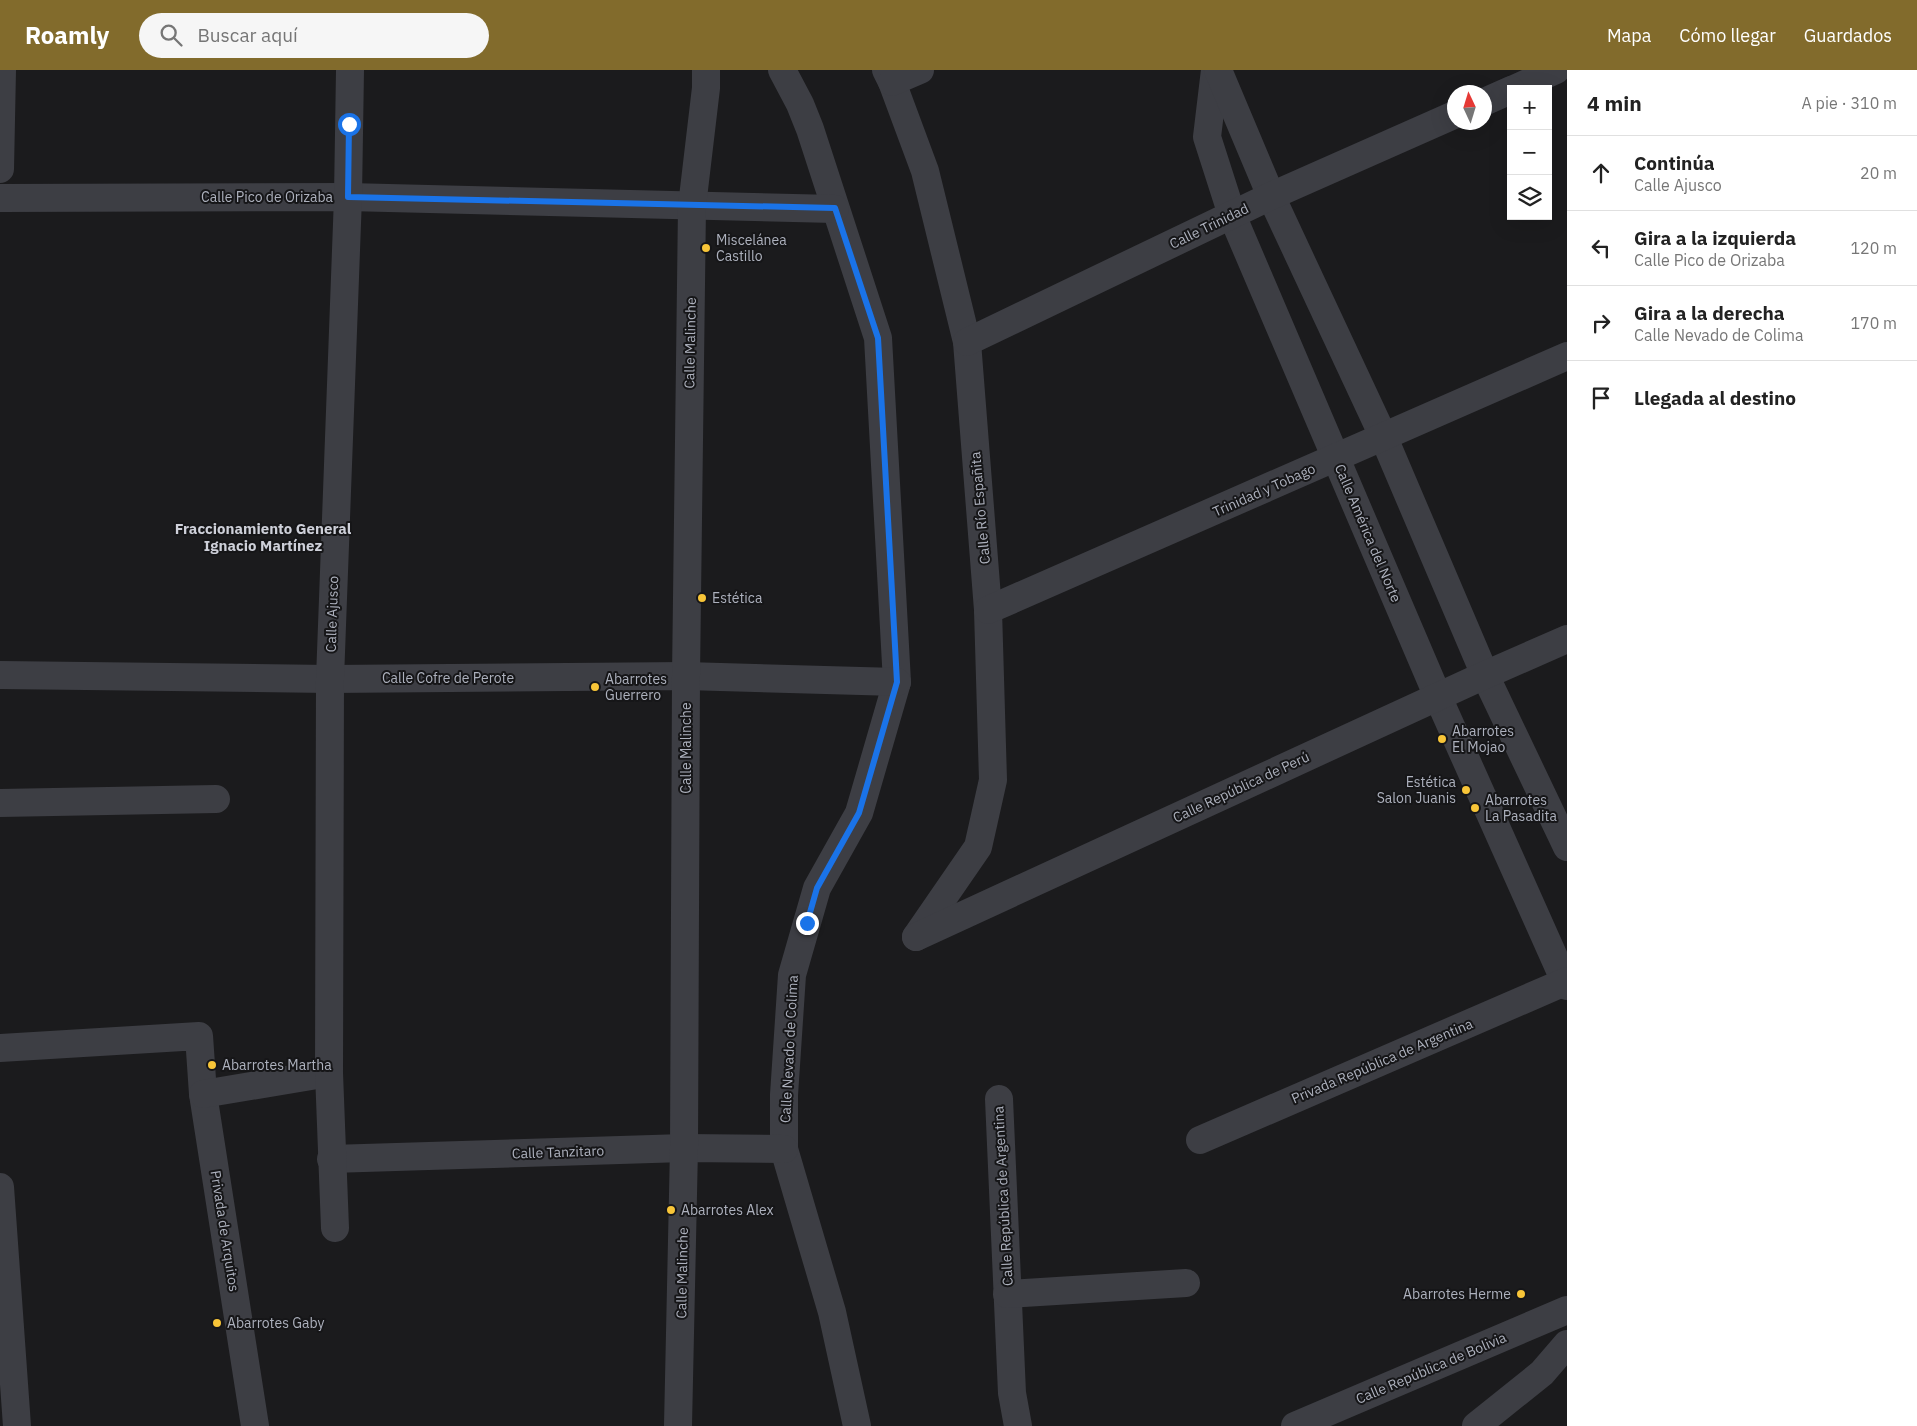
<!DOCTYPE html>
<html lang="es">
<head>
<meta charset="utf-8">
<style>
	:root { --surface:#fff; --page:#f6f6f6; --text:#222; --muted:#767676; --line:#e0e0e0; --accent:#826b2c }
	body { margin:0; font-family:"IBM Plex Sans",sans-serif; background:var(--page); color:var(--text) }
	.controls { position:absolute; right:15px; top:15px; display:grid; overflow:hidden; border-radius:0px; box-shadow:0 5px 20px #0002 }
	.controls button { width:45px; height:45px; display:grid; place-items:center; padding:0; border:0; border-bottom:1px solid var(--line); background:var(--surface); color:var(--text); font:25px sans-serif }
	.compass { position:absolute; left:1447px; top:15px; width:45px; height:45px; border-radius:50%; background:var(--surface); box-shadow:0 5px 20px #0002; rotate:356deg }
	.stop { position:absolute; width:15px; height:15px; margin:-11px; border:4px solid #1a73e8; border-radius:50%; background:#fff }
	.stop.end { background:#1a73e8; border-color:#fff; box-shadow:0 1px 5px #0008 }
	.list { margin:0; padding:0; list-style:none }
	h2 { display:flex; justify-content:space-between; align-items:center; height:65px; margin:0; padding:0 20px; font-size:21px }
	h2 small { font-size:16px; font-weight:400; color:var(--muted) }
	.list li { display:grid; grid-template-columns:32px 1fr auto; gap:15px; align-items:center; box-sizing:border-box; height:75px; padding:0 20px; border-top:1px solid var(--line) }
	.list b { display:block; font-size:19px; white-space:nowrap }
	.list p { margin:0; font-size:16px; white-space:nowrap; color:var(--muted) }
	.list em { font-size:16px; font-style:normal; color:var(--muted) }
	.icon { flex:none; width:28px; height:28px; fill:none; stroke:currentColor; stroke-width:2; stroke-linecap:round; stroke-linejoin:round }
	.map { position:relative; flex:none; width:1567px; height:1356px; overflow:hidden }
	header { display:flex; align-items:center; gap:30px; box-sizing:border-box; height:70px; padding:0 25px; background:var(--accent); color:#fff }
	header strong { font-size:24px }
	nav { display:flex; gap:28px; margin-inline-start:auto; font-size:18px }
	.search { width:350px; height:45px; background:var(--page); display:flex; align-items:center; gap:12px; box-sizing:border-box; padding:0 18px; border-radius:28px; color:var(--muted); font-size:19px }
	main { display:flex }
	aside { flex:1; background:var(--surface) }
	.map>svg:first-child { display:block }
	.lines { fill:none; stroke-linecap:round; stroke-linejoin:round }
	.street { stroke:#3d3e44; stroke-width:28 }
	.route { stroke:#1a73e8; stroke-width:6 }
	.poi-dot { fill:#f8c538; stroke:#161618; stroke-width:2 }
	.labels { text-anchor:middle; stroke-width:4; stroke-linejoin:round; paint-order:stroke }
	.street-label { font-size:14px; fill:#adb1bd; stroke:#161618 }
	.poi-label { font-size:14px; fill:#adb1bd; stroke:#161618; text-anchor:start }
	.neighbourhood-label { font-size:15px; font-weight:bold; fill:#ced0d9; stroke:#161618 }
</style>
</head>
<body>
<header>
<strong>Roamly</strong>
<div class="search"><svg class="icon" aria-label="search" viewBox="0 0 24 24"><circle cx="10" cy="10" r="6"/><path d="M15 15l6 6"/></svg>Buscar aquí</div>
<nav><a>Mapa</a><a>Cómo llegar</a><a>Guardados</a></nav>
</header>
<main>
<div class="map">
<svg width="1567" height="1356" viewBox="0 0 1567 1356">
	<rect width="100%" height="100%" fill="#1b1b1d"/>
	<g class="lines">
		<!-- street -->
		<g class="street">
			<path d="M782 0 800 34 810 59 878 268 897 612 859 743 817 818 792 905 784 1025V1079L832 1242 857 1356"/>
			<path d="M886 0 892 12 925 101 967 272 988 540 993 710 978 777 916 867"/>
			<path d="M1215 0 1207 67 1232 145 1438 627 1567 916"/>
			<path d="M1218 0 1271 126 1384 368 1485 605 1567 777"/>
			<path d="M892 12 920 0"/>
			<path d="M1514 19 1556 0"/>
			<path d="M1484 32 1511 20"/>
			<path d="M0 99 2 0"/>
			<path d="M0 128 348 127 835 139"/>
			<path d="M967 272 1271 126 1454 45"/>
			<path d="M988 540 1567 286"/>
			<path d="M0 605 330 609 686 606 897 612"/>
			<path d="M0 733 216 729"/>
			<path d="M916 867 1485 605 1567 569"/>
			<path d="M0 978 199 966 203 1024 255 1356"/>
			<path d="M203 1024 329 1003"/>
			<path d="M999 1029 1012 1323 1018 1356"/>
			<path d="M1200 1070 1567 911"/>
			<path d="M331 1089 684 1078 784 1079"/>
			<path d="M0 1117 17 1356"/>
			<path d="M335 1158 329 1003 330 609 348 127 350 0"/>
			<path d="M1007 1224 1186 1213"/>
			<path d="M678 1356 684 1078 686 606 692 136 706 18V0"/>
			<path d="M1295 1356 1567 1240"/>
			<path d="M1476 1356 1542 1303 1567 1274"/>
		</g>
	</g>
	<g class="lines">
		<!-- route -->
		<path class="route" d="M349 54 348 127 835 138 878 268 897 612 859 743 817 818 807 853"/>
	</g>
	<!-- markers -->
	<g class="poi-dot">
		<circle cx="706" cy="178" r="5"/>
		<circle cx="702" cy="528" r="5"/>
		<circle cx="595" cy="617" r="5"/>
		<circle cx="1442" cy="669" r="5"/>
		<circle cx="1466" cy="720" r="5"/>
		<circle cx="1475" cy="738" r="5"/>
		<circle cx="212" cy="995" r="5"/>
		<circle cx="671" cy="1140" r="5"/>
		<circle cx="1521" cy="1224" r="5"/>
		<circle cx="217" cy="1253" r="5"/>
	</g>
	<g class="labels">
		<!-- street labels -->
		<g class="street-label">
			<text x="267" y="132">Calle Pico de Orizaba</text>
			<text transform="translate(1209 156) rotate(-26)" y="5">Calle Trinidad</text>
			<text transform="translate(690 273) rotate(-89)" y="5">Calle Malinche</text>
			<text transform="translate(1264 420) rotate(-24)" y="5">Trinidad y Tobago</text>
			<text transform="translate(980 438) rotate(-95)" y="5">Calle Río Españita</text>
			<text transform="translate(1368 463) rotate(67)" y="5">Calle América del Norte</text>
			<text transform="translate(332 544) rotate(-88)" y="5">Calle Ajusco</text>
			<text x="448" y="613">Calle Cofre de Perote</text>
			<text transform="translate(686 678) rotate(-90)" y="5">Calle Malinche</text>
			<text transform="translate(1241 717) rotate(-25)" y="5">Calle República de Perú</text>
			<text transform="translate(789 979) rotate(-87)" y="5">Calle Nevado de Colima</text>
			<text transform="translate(1382 991) rotate(-23)" y="5">Privada República de Argentina</text>
			<text transform="translate(558 1082) rotate(-2)" y="5">Calle Tanzitaro</text>
			<text transform="translate(1003 1126) rotate(-93)" y="5">Calle República de Argentina</text>
			<text transform="translate(225 1161) rotate(81)" y="5">Privada de Arquitos</text>
			<text transform="translate(682 1203) rotate(-89)" y="5">Calle Malinche</text>
			<text transform="translate(1431 1298) rotate(-23)" y="5">Calle República de Bolivia</text>
		</g>
		<!-- poi labels -->
		<g class="poi-label">
			<text x="716" y="175">Miscelánea<tspan x="716" dy="16">Castillo</tspan></text>
			<text x="712" y="533">Estética</text>
			<text x="605" y="614">Abarrotes<tspan x="605" dy="16">Guerrero</tspan></text>
			<text x="1452" y="666">Abarrotes<tspan x="1452" dy="16">El Mojao</tspan></text>
			<text x="1456" y="717" text-anchor="end">Estética<tspan x="1456" dy="16">Salon Juanis</tspan></text>
			<text x="1485" y="735">Abarrotes<tspan x="1485" dy="16">La Pasadita</tspan></text>
			<text x="222" y="1000">Abarrotes Martha</text>
			<text x="681" y="1145">Abarrotes Alex</text>
			<text x="1511" y="1229" text-anchor="end">Abarrotes Herme</text>
			<text x="227" y="1258">Abarrotes Gaby</text>
		</g>
		<!-- neighbourhood labels -->
		<g class="neighbourhood-label">
			<text x="263" y="464">Fraccionamiento General<tspan x="263" dy="17">Ignacio Martínez</tspan></text>
		</g>
	</g>
</svg>
<div class="controls">
<button>+</button>
<button>−</button>
<button><svg class="icon" aria-label="layers" viewBox="0 0 24 24"><path d="M12 4l9 5-9 5-9-5zM3 14l9 5 9-5"/></svg></button>
</div>
<svg class="compass" viewBox="-18 -18 36 36"><path d="M0-13l5 13h-10z" fill="#e53935"/><path d="M0 13l5-13h-10z" fill="#767676"/></svg>
<div class="stop" style="left:349px;top:54px"></div>
<div class="stop end" style="left:807px;top:853px"></div>
</div>
<aside>
<h2>4 min<small>A pie · 310 m</small></h2>
<ul class="list">
<li><svg class="icon" aria-label="ahead" viewBox="0 0 24 24"><path d="M12 20V5M6 11l6-6 6 6"/></svg><div><b>Continúa</b><p>Calle Ajusco</p></div><em>20 m</em></li>
<li><svg class="icon" aria-label="left" viewBox="0 0 24 24"><path d="M17 20v-9H6M10 6l-5 5 5 5"/></svg><div><b>Gira a la izquierda</b><p>Calle Pico de Orizaba</p></div><em>120 m</em></li>
<li><svg class="icon" aria-label="right" viewBox="0 0 24 24"><path d="M7 20v-9h11M14 6l5 5-5 5"/></svg><div><b>Gira a la derecha</b><p>Calle Nevado de Colima</p></div><em>170 m</em></li>
<li><svg class="icon" aria-label="arrive" viewBox="0 0 24 24"><path d="M6 21V4h12l-3 4 3 4H6"/></svg><div><b>Llegada al destino</b></div></li>
</ul>
</aside>
</main>
</body>
</html>
